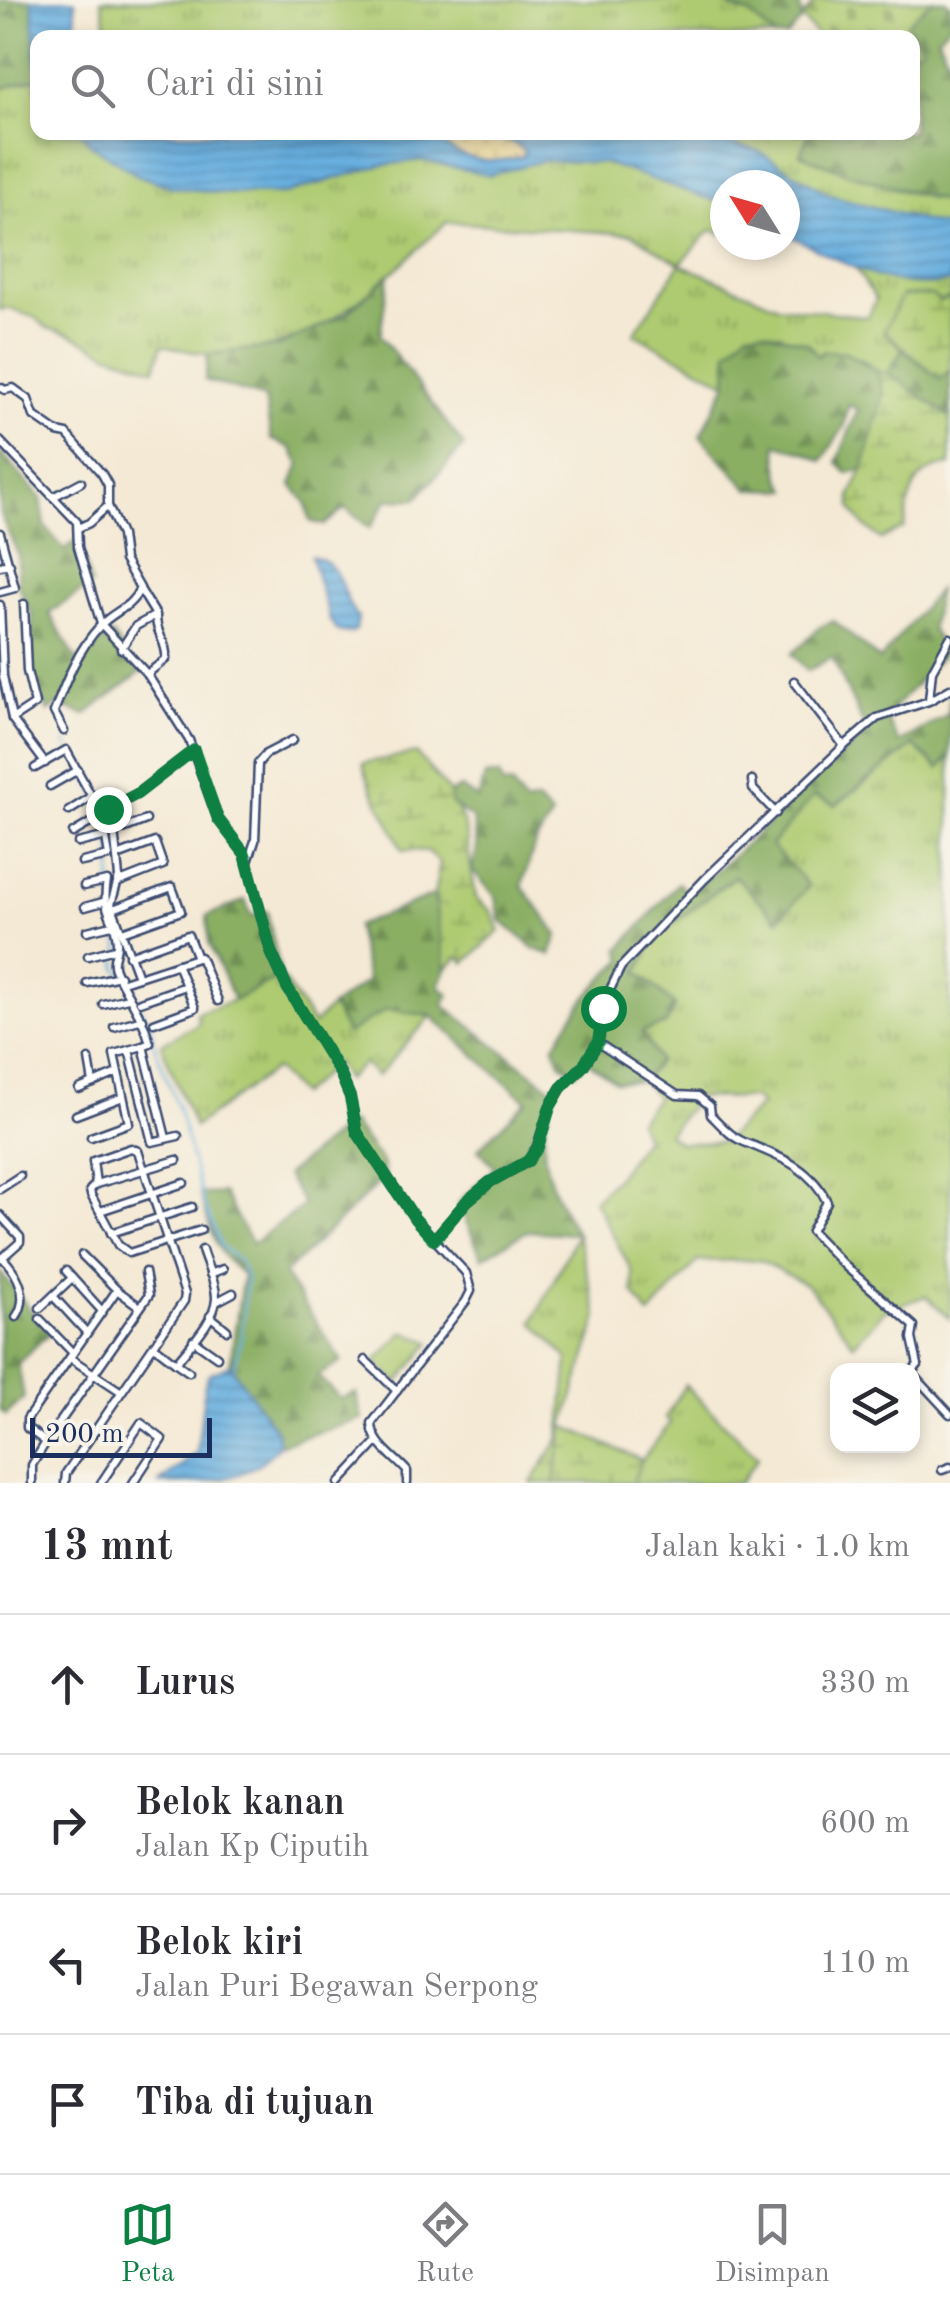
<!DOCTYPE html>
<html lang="id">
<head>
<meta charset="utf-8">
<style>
	:root { --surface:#fff; --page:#f2f2f3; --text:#2b2b33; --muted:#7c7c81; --line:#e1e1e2; --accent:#0b8043 }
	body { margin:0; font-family:"Old Standard TT",serif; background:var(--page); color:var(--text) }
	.controls { position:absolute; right:30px; bottom:30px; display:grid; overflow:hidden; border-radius:20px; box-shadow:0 5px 15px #0003 }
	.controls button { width:90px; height:90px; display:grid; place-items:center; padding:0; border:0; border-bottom:2px solid var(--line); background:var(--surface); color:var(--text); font:50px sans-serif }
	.compass { position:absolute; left:710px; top:170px; width:90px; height:90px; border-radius:50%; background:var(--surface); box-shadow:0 5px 15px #0003; rotate:307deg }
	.scale { position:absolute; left:30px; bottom:25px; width:182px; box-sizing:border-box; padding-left:10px; border:5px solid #1b2f5e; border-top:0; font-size:28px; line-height:35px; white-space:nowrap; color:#1b2f5e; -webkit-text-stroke:8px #f7f3e8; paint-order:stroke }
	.stop { position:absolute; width:30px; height:30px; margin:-22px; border:8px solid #0b8043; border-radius:50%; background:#fff }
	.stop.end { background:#0b8043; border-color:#fff; box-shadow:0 2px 10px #0008 }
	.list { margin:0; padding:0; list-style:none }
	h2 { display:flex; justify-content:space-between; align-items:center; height:130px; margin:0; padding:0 40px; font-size:42px }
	h2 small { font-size:32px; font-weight:400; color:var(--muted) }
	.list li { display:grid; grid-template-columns:65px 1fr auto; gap:30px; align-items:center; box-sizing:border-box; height:140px; padding:0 40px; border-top:2px solid var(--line) }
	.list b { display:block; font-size:38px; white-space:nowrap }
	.list p { margin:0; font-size:32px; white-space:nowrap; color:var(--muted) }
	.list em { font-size:32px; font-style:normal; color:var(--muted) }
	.icon { flex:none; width:55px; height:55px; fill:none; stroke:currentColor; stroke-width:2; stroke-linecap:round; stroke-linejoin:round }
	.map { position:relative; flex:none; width:950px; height:1483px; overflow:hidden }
	.search { position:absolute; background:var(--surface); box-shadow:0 5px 15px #0003; left:30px; right:30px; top:30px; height:110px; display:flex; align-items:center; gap:25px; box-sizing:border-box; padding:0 35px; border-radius:20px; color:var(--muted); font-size:38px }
	.sheet { height:690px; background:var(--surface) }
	nav { display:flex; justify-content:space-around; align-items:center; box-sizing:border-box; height:140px; border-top:2px solid var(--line); background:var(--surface); font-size:28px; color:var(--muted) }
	nav a { display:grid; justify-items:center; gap:5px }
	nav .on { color:var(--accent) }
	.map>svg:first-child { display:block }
	.grass { fill:url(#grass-tufts); stroke:#647d68; stroke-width:2.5; fill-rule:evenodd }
	.forest { fill:url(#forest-firs); stroke:#526f60; stroke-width:2.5 }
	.wetland { fill:url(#wetland-marsh); stroke:#647d68; stroke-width:2.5 }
	.sand { fill:url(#sand-dots); stroke:#84847e; stroke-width:2.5 }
	.cemetery { fill:url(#cemetery-stones); stroke:#647d68; stroke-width:2.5 }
	.green { fill:#aecb71; stroke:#647d68; stroke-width:2.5 }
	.water { fill:url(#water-rules); stroke:#426f9e; stroke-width:2.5 }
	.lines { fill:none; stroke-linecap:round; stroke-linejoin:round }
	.stream { stroke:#68afdf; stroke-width:2.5 }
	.minor-casing { stroke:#3c4b70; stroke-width:11 }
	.minor { stroke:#fff; stroke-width:6 }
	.route { stroke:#0b8043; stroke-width:12 }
</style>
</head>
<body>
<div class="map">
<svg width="950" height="1483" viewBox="0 0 950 1483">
	<defs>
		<pattern id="grass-tufts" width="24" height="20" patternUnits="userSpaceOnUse" patternTransform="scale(2.5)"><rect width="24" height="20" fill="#aecb71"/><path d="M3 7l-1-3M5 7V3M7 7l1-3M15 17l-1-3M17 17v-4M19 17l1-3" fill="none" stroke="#8da560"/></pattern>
		<pattern id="forest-firs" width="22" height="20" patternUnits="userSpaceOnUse" patternTransform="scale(2.5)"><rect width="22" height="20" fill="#8aaf63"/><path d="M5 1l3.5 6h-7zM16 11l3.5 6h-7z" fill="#708f55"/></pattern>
		<pattern id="wetland-marsh" width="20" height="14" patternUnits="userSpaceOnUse" patternTransform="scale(2.5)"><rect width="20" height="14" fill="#aecb71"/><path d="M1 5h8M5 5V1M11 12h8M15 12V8" fill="none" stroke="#8da560"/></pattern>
		<pattern id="sand-dots" width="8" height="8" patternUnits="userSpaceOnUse" patternTransform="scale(2.5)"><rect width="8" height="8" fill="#eeda9e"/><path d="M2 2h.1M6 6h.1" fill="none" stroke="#ccbb8a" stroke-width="1.8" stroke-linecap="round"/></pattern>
		<pattern id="cemetery-stones" width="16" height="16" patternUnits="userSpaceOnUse" patternTransform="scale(2.5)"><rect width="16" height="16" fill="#aecb71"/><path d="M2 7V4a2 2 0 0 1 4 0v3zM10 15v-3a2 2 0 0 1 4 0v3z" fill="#8da560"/></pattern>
		<pattern id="water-rules" width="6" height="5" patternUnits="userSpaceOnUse" patternTransform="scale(2.5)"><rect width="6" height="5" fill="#68afdf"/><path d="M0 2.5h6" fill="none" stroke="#558fb8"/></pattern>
	</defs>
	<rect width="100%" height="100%" fill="#f7f3e8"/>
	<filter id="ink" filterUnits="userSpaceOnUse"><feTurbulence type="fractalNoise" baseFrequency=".01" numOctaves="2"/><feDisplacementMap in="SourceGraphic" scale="20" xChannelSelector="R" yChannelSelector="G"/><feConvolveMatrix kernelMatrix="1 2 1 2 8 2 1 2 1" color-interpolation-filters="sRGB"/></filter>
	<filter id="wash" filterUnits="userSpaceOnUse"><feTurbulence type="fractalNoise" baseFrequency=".0048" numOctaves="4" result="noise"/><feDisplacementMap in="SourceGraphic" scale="40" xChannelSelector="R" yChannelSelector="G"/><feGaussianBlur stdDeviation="2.25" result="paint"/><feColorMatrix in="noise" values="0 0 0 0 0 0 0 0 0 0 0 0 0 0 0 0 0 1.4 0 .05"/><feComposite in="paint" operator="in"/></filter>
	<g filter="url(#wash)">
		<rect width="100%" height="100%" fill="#f4e9d4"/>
		<!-- grass -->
		<g class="grass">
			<path d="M101 0H714L751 15 775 37H109Z"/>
			<path d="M37 78 38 132 81 133 92 145 172 187 223 193 284 194 381 165 422 160 489 175 544 160 605 163 725 204V234L711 230 680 264 778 306 868 317 876 299 853 265C885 280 915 290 950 281V298L884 331 903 349 888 373 878 372 861 359 818 357 808 343 793 341 779 333 728 351 727 383 634 334 680 264 632 234 447 222C375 287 314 358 208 354 193 353 177 348 162 345L155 369 110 354 70 334 47 328 36 318 7 308 0 310V89Z"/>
			<path d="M687 133H809L801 154 899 190 950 203V225H938L830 195 758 151Z"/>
			<path d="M914 745 938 768 950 757V1319L926 1296 884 1311 854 1344 807 1285 759 1260 698 1261 649 1315 633 1292 632 1271 594 1200 616 1178 645 1138 638 1121 657 1097 642 1081 659 1061 642 1032 638 972 657 936 735 876 779 919 771 845 814 796 836 805ZM698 1097 754 1098 761 1105 723 1142 679 1143 668 1134Z"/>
			<path d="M281 976 313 1024 332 1006 347 1034 387 1009 431 1016 377 1076 363 1064 346 1080 336 1063 300 1095 275 1069 194 1127 161 1044 199 1023 196 1013 235 1000Z"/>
			<path d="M577 1234 598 1317 564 1426 554 1483H531L560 1438 568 1359 533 1322Z"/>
			<path d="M685 1385 758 1457 740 1483H632L642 1460 671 1422 665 1418Z"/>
		</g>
		<!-- forest -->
		<g class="forest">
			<path d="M0 0H32L37 71V78L0 89Z"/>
			<path d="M714 0H799L802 19 787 37H775L751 15Z"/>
			<path d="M932 0H945L950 4V24L938 37 950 64V203L849 174 800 154 809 133 912 132 913 53 922 46 906 23Z"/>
			<path d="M389 274 380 335 464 446 416 499 387 500 370 528 345 508 324 525 310 521 306 502 292 485 300 464 290 447 271 439 265 398 205 380 208 354 279 346 346 314Z"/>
			<path d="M762 330 808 343 818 356 824 351 846 352 878 372 884 394 863 470 847 473 837 463 858 409 848 405 844 427 822 461 804 452 776 444 780 477 788 490 749 489 700 436 727 383 728 351 748 331Z"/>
			<path d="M903 349 940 379 950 370V417L888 373Z"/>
			<path d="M0 452 41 498 45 526 64 550 78 539 91 585 49 613 77 661 112 635 140 673 85 715 57 705 48 712 31 671 33 616 18 586V554L0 514Z"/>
			<path d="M938 590 931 629 945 652 886 717 899 743 948 714 950 693V757L939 769 913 745 836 805 814 796 771 845 809 886 778 920 735 876 657 936 638 972 675 1005 666 1024 642 1032 659 1061 642 1081 616 1082 587 1061 576 1073 561 1064 554 1047C571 1016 595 983 623 960L620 949 678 883 688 893 729 860 867 732 832 657 808 671 792 654 820 627 834 621 880 660Z"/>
			<path d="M499 775 503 786 511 784 525 804 537 801 552 816 535 843 522 886 558 935 551 955 535 949 500 920 496 897 472 870 477 848 473 819 450 803V793L461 788 478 799 485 776Z"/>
			<path d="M434 895 446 969 439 986 449 994 443 1005 555 1091C531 1147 549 1186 577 1234L527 1231 482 1258 458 1203 495 1167 478 1149 527 1101 431 1016 387 1009 347 1034 332 1006 367 981 356 926Z"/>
			<path d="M245 900 251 916 267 911 281 976 234 1000 209 943 207 916Z"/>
			<path d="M351 1122 382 1162 385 1177 284 1274 342 1361 318 1376 341 1399 356 1393 362 1419 279 1445 276 1431 230 1365 243 1274C214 1255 210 1226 200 1194L223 1193 252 1244 304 1205 286 1175Z"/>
			<path d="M0 1272 49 1333 18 1363 24 1398 6 1415 0 1409Z"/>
		</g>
		<!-- wetland -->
		<g class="wetland">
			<path d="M932 295 940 301 950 298V370L940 379 884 331 902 296Z"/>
			<path d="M878 372 888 373 950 417V465C913 469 909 495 904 528L881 539 863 525 851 507V495L863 470 884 394Z"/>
			<path d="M416 753 450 793 451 803 458 809 465 828 476 898 491 911 500 931 465 963 459 957 446 969 434 895 440 863 427 851 402 850C390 820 371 795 363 763Z"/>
			<path d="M564 1426 642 1460 632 1483H554Z"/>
		</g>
		<!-- sand -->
		<path class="sand" d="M439 133C472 131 497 131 525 151L522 157C483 164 467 162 434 139Z"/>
		<!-- cemetery -->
		<path class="cemetery" d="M816 0H932L907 23 922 47 913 53 912 38 819 37 802 19Z"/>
		<!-- green -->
		<path class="green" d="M404 1332 431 1342 398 1383 375 1362Z"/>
		<!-- water -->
		<g class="water">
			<path d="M32 0H75L77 37 38 38 37 71Z"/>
			<path d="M81 133H443L434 139C466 162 484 164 522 157L525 151 507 138 490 133H687L758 151 830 195 938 225H950V281C892 296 836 258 785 233V185H725V204L605 163 544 160 489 175 422 160 381 165 284 194 223 193 172 187 137 175 92 145Z"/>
			<path d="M311 556C346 563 338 596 358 618L356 630 349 633 338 631 330 621Z"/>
			<path d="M230 1365 276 1431 279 1445C249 1483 206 1483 159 1483L197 1453 205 1384 209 1374Z"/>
		</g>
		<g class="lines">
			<!-- stream -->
			<g class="stream">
				<path d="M65 741C99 800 122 826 109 896"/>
				<path d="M119 953V937"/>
				<path d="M117 960 118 969 126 977"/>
				<path d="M133 998 150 1024 154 1045 178 1108 203 1202 221 1246 240 1262 246 1277 242 1335 234 1367"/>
			</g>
		</g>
	</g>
	<g filter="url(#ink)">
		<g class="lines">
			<defs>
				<g id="minor">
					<path d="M0 387 5 390 13 388 28 399 34 416 57 432 67 434 102 474 108 485V506L121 535 124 560 140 588C131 609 113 611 100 626 78 649 65 683 54 712L64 731"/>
					<path d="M0 441 77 522 78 547 101 624 147 674 189 740 218 819 245 854 271 952 287 987 340 1073 350 1097 357 1132 415 1219 466 1273 471 1291 466 1301 372 1423C372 1444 394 1456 407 1471V1483"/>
					<path d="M53 497 81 482"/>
					<path d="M78 528 89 523 108 506"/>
					<path d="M0 533 15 588 0 592"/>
					<path d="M0 566 10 564"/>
					<path d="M0 605 3 676 12 719 45 763"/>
					<path d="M121 649 136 626 156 615 140 589"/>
					<path d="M147 674 166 659C168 643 155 633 156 616"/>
					<path d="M794 681 844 746"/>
					<path d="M929 700 932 671 950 638"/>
					<path d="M12 719 35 704 27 671 24 604"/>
					<path d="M35 768 66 750 102 815 109 856 82 862"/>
					<path d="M752 780 753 789 776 813"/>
					<path d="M50 786 78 770"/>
					<path d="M69 811 91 797"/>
					<path d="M115 832 146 820"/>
					<path d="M73 833 102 816"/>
					<path d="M78 843 107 836"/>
					<path d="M117 856 155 842 163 865 117 883"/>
					<path d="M248 861 255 841 258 763 266 754 293 740"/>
					<path d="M84 886 107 881C101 914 115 914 117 942 118 953 110 960 116 972 127 996 143 1016 150 1043L143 1046"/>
					<path d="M85 907 103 902"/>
					<path d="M113 909 172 887 181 911 122 932"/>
					<path d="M87 931 112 925"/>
					<path d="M88 956 115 949"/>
					<path d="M129 956 188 935 197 958"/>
					<path d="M138 977 111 904 119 877 113 821 108 809 137 794 194 750"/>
					<path d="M123 982 200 957 218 1001"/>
					<path d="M87 983 120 976"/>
					<path d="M140 1002 186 986"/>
					<path d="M103 1004 128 998"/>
					<path d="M154 1023 195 1008 177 964"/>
					<path d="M114 1027 143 1019"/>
					<path d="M598 1043 677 1095 698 1096 710 1106 711 1115C720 1124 730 1136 742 1141 775 1155 811 1166 827 1202L811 1231 845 1266 914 1326 912 1338 918 1365 912 1371"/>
					<path d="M143 1046 166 1138"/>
					<path d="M129 1050 152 1142 178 1136"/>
					<path d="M89 1059 93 1083"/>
					<path d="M79 1089 117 1073"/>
					<path d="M76 1115 123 1097"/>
					<path d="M91 1137 129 1123 114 1054 143 1046"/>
					<path d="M177 1160 96 1184 90 1190 91 1195 118 1245 129 1253 201 1230"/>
					<path d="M0 1189 20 1176"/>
					<path d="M100 1211 184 1183"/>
					<path d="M0 1215 20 1237V1242L2 1258"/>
					<path d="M111 1233 192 1207"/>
					<path d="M434 1239 467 1201 490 1182 528 1161 537 1147 550 1107 561 1088 583 1066 598 1043 607 996 621 967 705 879 844 746 877 718 929 701 950 689"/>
					<path d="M82 1255 117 1290 140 1307"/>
					<path d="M3 1258C18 1274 30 1297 16 1317"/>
					<path d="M66 1271 102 1311"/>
					<path d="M210 1274 223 1269"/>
					<path d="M53 1296 87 1333"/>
					<path d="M216 1302 233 1293"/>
					<path d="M40 1308 72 1278"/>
					<path d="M210 1316 227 1330"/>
					<path d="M40 1319 73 1353"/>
					<path d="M193 1340 217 1357"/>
					<path d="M154 1346 176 1363C189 1346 215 1321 216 1299 217 1284 206 1265 202 1250"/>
					<path d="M70 1358 120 1391"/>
					<path d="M365 1360 397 1391"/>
					<path d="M176 1363 189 1372"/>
					<path d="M912 1373 950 1414"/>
					<path d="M46 1442 27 1428V1419L117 1290"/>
					<path d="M942 1470 950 1467"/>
					<path d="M32 1483V1465L46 1442 149 1295 145 1272"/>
					<path d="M65 1483 66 1473 184 1301 185 1294 138 1151 131 1148 93 1161 96 1184"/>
					<path d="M101 1483 141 1423 162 1439 133 1483"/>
					<path d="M339 1483 377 1442"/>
				</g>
			</defs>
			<!-- minor casing -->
			<use href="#minor" class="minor-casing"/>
			<!-- minor -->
			<use href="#minor" class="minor"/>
		</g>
	</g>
	<g class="lines" filter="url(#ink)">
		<!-- route -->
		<path class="route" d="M108 809 137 794 194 750 218 819 245 854 271 952 287 987 340 1073 350 1097 357 1132 415 1219 434 1240 467 1201 490 1182 528 1161 538 1147 550 1107 561 1088 583 1066 598 1042 603 1008"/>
	</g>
</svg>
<div class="controls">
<button><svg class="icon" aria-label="layers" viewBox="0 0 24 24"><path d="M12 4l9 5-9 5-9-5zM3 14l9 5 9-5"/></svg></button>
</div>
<svg class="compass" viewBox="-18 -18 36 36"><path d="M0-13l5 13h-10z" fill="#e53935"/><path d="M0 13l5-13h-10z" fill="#7c7c81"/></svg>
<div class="scale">200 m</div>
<div class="stop" style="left:603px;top:1008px"></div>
<div class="stop end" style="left:108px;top:809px"></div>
<div class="search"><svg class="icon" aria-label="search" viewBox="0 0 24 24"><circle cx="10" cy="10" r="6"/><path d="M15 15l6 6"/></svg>Cari di sini</div>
</div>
<section class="sheet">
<h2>13 mnt<small>Jalan kaki · 1.0 km</small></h2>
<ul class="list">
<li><svg class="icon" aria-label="ahead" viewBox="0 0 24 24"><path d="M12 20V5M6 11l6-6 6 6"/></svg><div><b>Lurus</b></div><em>330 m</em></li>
<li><svg class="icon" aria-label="right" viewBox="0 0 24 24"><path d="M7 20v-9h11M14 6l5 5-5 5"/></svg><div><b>Belok kanan</b><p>Jalan Kp Ciputih</p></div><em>600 m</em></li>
<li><svg class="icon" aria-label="left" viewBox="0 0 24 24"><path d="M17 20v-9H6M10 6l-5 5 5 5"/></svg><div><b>Belok kiri</b><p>Jalan Puri Begawan Serpong</p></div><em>110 m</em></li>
<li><svg class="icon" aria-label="arrive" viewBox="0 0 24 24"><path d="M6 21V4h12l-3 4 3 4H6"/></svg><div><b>Tiba di tujuan</b></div></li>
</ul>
</section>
<nav>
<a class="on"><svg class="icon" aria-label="map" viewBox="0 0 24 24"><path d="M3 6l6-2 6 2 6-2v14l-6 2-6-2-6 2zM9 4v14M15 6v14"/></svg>Peta</a>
<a><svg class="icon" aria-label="directions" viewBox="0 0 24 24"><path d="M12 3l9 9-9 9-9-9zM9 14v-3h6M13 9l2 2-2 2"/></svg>Rute</a>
<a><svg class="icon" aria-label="saved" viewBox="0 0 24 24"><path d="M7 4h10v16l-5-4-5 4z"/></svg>Disimpan</a>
</nav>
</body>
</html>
